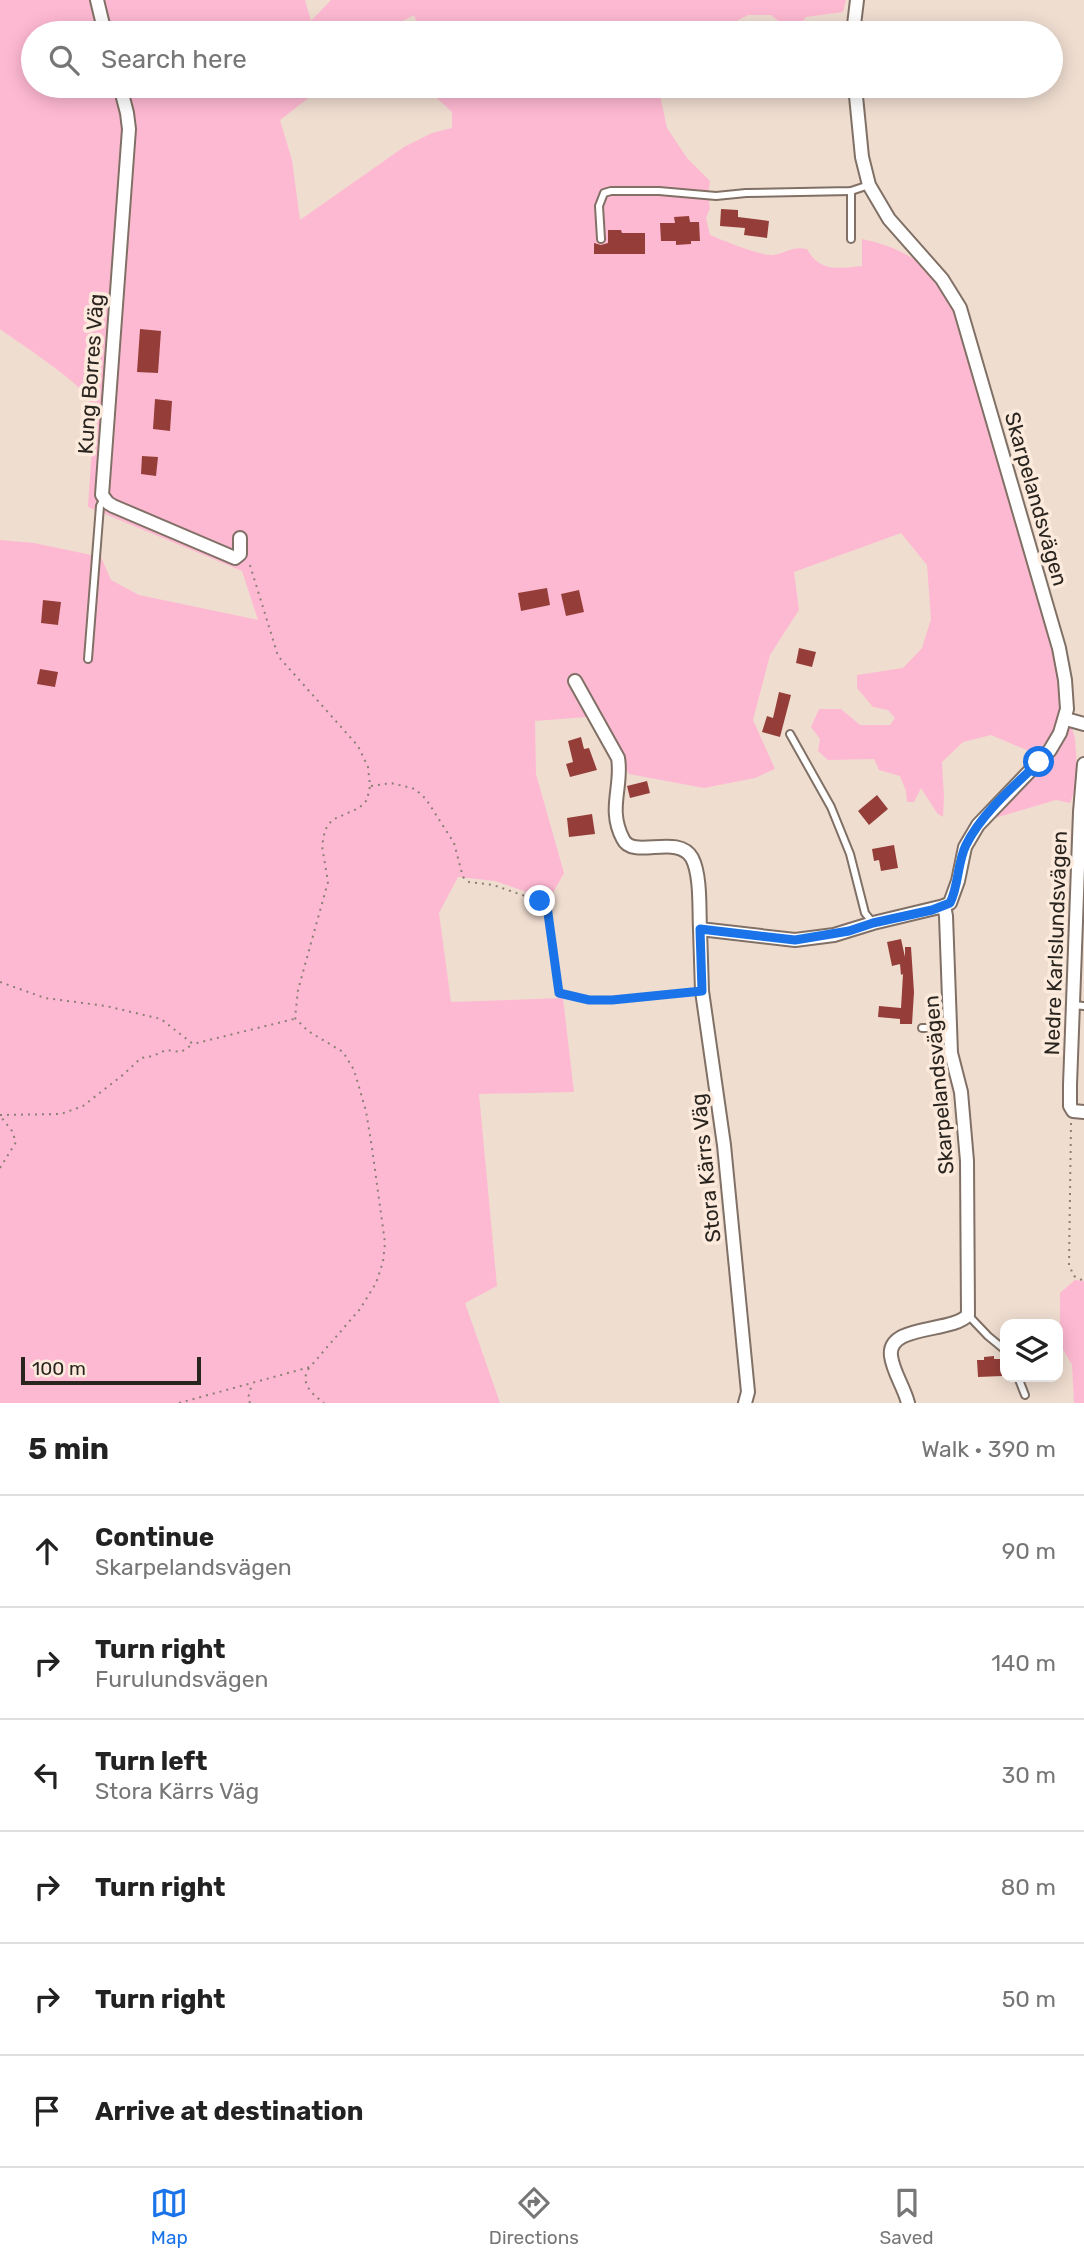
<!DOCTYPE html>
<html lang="en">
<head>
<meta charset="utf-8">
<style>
	:root { --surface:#fff; --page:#f2f2f2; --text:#222; --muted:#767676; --line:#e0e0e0; --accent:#1a73e8 }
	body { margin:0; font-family:Rubik,sans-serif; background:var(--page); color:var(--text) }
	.controls { position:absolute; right:21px; bottom:21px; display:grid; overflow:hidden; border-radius:14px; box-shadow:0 4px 18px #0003 }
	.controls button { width:63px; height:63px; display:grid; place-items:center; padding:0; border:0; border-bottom:2px solid var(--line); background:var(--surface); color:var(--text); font:35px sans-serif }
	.scale { position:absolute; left:21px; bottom:18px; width:180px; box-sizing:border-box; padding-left:7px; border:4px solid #2a241f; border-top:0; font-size:19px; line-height:24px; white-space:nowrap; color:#2a241f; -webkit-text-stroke:5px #fceadd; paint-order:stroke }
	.stop { position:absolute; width:21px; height:21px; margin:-16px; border:5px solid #1a73e8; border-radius:50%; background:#fff }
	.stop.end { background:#1a73e8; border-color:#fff; box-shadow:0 2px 7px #0008 }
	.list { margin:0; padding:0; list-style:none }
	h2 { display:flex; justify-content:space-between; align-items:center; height:91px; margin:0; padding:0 28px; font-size:30px }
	h2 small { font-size:23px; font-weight:400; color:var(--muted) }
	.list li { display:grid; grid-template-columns:46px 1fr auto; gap:21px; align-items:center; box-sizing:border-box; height:112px; padding:0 28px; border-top:2px solid var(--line) }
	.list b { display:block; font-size:26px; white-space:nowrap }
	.list p { margin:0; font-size:23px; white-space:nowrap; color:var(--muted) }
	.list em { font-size:23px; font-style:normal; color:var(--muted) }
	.icon { flex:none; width:38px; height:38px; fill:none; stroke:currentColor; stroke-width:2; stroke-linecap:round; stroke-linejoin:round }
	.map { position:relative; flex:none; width:1084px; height:1403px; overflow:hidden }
	.search { position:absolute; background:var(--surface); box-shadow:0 4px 18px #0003; left:21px; right:21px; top:21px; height:77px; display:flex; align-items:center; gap:18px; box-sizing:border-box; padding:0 24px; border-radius:38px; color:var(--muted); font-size:26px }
	.sheet { height:763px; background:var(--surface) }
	nav { display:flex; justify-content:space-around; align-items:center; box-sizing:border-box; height:98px; border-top:2px solid var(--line); background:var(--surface); font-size:19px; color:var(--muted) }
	nav a { display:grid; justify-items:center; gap:4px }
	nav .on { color:var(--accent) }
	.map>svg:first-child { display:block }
	.green { fill:#feb9d2 }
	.building { fill:#953e39 }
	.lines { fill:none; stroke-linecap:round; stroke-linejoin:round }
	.service-casing { stroke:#807065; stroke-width:10 }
	.minor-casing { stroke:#807065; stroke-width:16 }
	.path { stroke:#8b7f76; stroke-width:2; stroke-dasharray:2 5; stroke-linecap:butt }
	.service { stroke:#fff; stroke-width:6 }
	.minor { stroke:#fff; stroke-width:12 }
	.route { stroke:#1a73e8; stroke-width:9 }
	.labels { text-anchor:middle; stroke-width:7; stroke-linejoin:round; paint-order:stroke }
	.street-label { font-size:21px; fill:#2a241f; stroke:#fceadd }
</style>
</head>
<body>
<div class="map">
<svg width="1084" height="1403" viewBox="0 0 1084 1403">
	<rect width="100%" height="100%" fill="#efddd0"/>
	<!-- green -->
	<g class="green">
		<path d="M0 0H305L311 21 331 0H846L843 12 806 17 796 29 787 28 771 15H748L714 33H421L414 15 380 33H33V86H324L280 120 292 160 300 220 404 147 432 133 452 128V112L430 92 429 86H658L667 128 687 158 710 181 708 195 710 208 706 218 710 235C722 240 763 257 774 255 789 252 791 246 807 249 820 273 839 268 862 266V239C900 247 927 262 948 295 963 317 962 341 970 365 1008 476 1037 590 1064 703L1075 738 1078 783 1070 803 1056 800 995 818 1000 809 1050 760 991 735 963 742 942 762 944 797 943 817 937 813 921 788 914 802H907L906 791 900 776 879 770 874 759 828 760 818 751 820 739 811 727 819 709H841L860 725H890L895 718 888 710 873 707 857 688V675L903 668 922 648 931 619 927 565 901 533 794 572 799 610 770 655 753 720 775 769 755 778 704 788 629 774 599 716 535 721 536 774 564 873 549 900 495 881 458 877 439 913 451 1002 563 998 574 1092 479 1094 497 1286 465 1303 500 1403H0V540L34 543 101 557 111 580 139 595 258 620 242 571 88 507C89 489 96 413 89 400 78 380 20 344 0 329Z"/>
		<path d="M1075 1280 1084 1281V1403H1074L1072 1365 1060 1344V1293Z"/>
	</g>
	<!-- building -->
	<g class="building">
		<path d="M721 209 738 210V217L769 221 767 238 744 235 745 228 720 226Z"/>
		<path d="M689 216 690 222H699L700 241H691V244L676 245V241H661L660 223H675L674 217Z"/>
		<path d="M608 230H621L622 233H645V254H594V243L601 245 608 243Z"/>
		<path d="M140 329 161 331 158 373 137 372Z"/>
		<path d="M155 399 172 401 170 431 153 429Z"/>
		<path d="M142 456 158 457 156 476 141 474Z"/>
		<path d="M547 588 550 605 521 611 518 593Z"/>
		<path d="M579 590 584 612 566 616 561 594Z"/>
		<path d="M43 600 61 602 58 625 41 623Z"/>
		<path d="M799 648 816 652 812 667 796 663Z"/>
		<path d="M40 669 58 672 55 687 37 684Z"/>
		<path d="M779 692 791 695 780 737 762 732 767 716 773 718Z"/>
		<path d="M581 737 584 749 589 748 597 770 570 777 566 764 573 762 568 741Z"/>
		<path d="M647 781 650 793 630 798 627 786Z"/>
		<path d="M877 795 888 809 869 825 858 811Z"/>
		<path d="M592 814 595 834 569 837 567 818Z"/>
		<path d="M894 845 898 868 881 871 879 860 874 861 872 849Z"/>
		<path d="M901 939 905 957V947H911L914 992 912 1024H900V1019L878 1017 879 1006 901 1008 903 974 901 975 900 964 904 963 892 966 887 942Z"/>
		<path d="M994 1356V1359H1001L1002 1376 978 1377 977 1360H984V1357Z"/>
	</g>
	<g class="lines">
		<defs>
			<g id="service">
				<path d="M851 191V239"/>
				<path d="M601 239 599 206 604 193 611 191H659L716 196 746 193 851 191 869 185"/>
				<path d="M88 659 100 506 104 498"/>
				<path d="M790 734 831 807 850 854 865 913 873 923"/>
				<path d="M1073 1005 1084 1006"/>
				<path d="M922 1028H951"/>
				<path d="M968 1315 988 1336 1005 1350"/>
				<path d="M1018 1377 1025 1395"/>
			</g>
			<g id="minor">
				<path d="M97 0 105 33"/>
				<path d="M853 33 857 0"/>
				<path d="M120 86 127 113 129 129 102 495 108 503 113 506 235 558 240 554V538"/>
				<path d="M855 86 862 157 869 185 889 219 942 279 960 308 1059 648 1065 680 1067 709 1060 733 1050 750 978 825 965 847 958 881 950 903 944 906 946 916 951 1053 961 1092 967 1161 968 1315C952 1333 887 1324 891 1356 893 1372 904 1387 908 1403"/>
				<path d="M575 681 618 758C623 786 607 809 623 839 633 860 678 833 692 858 701 875 699 909 700 929L795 940 834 935 873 923 944 906"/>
				<path d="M1066 719 1084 724"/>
				<path d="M1084 764 1080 812 1070 1085V1106L1073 1111 1084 1112"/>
				<path d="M700 929 702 991 724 1145 748 1392 745 1403"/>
			</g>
		</defs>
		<!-- service casing -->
		<use href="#service" class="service-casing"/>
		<!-- minor casing -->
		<use href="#minor" class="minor-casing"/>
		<!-- path -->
		<g class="path">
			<path d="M371 786 391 783 415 789 426 799 454 843 463 877 469 882 493 885 540 901 547 907 559 993 589 1000H612L689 992"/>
			<path d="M0 982 45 998 106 1006 161 1019 193 1044 294 1019"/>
			<path d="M0 1115 61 1114 83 1106 124 1074 141 1058 153 1056 166 1050 181 1052 193 1044"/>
			<path d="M1071 1123 1069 1265 1074 1276 1084 1281"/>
			<path d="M0 1168 16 1142 12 1131 1 1117"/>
			<path d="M309 1368C299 1383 312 1394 324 1403"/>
			<path d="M179 1403 310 1367 360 1309 376 1283 383 1262 385 1243 372 1148 366 1111 354 1070 343 1052 308 1031 295 1018 298 990 328 882 322 846 325 830 332 820 359 808 367 800 370 786 368 767 358 746 278 656 249 562"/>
			<path d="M250 1403 248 1398 252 1384"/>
		</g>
		<!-- service -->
		<use href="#service" class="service"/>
		<!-- minor -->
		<use href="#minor" class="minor"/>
	</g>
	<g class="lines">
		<!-- route -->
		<path class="route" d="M540 901 547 906 559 993 589 1000H612L702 991 700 929 795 940 849 931 873 923 932 910 950 903C959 885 957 863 966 845 982 813 1013 787 1039 762"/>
	</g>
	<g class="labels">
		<!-- street labels -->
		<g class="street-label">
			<text transform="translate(91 374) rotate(-86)" y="7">Kung Borres Väg</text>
			<text transform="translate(1036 499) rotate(74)" y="7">Skarpelandsvägen</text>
			<text transform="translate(1056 943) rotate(-88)" y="7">Nedre Karlslundsvägen</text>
			<text transform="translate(939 1085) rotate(-95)" y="7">Skarpelandsvägen</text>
			<text transform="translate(706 1168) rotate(-96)" y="7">Stora Kärrs Väg</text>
		</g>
	</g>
</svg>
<div class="controls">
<button><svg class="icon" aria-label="layers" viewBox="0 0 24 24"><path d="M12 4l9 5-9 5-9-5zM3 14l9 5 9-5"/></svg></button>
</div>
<div class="scale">100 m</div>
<div class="stop" style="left:1039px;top:762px"></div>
<div class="stop end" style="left:540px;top:901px"></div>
<div class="search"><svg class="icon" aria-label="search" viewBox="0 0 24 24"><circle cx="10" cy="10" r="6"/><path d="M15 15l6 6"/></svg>Search here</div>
</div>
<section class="sheet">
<h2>5 min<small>Walk · 390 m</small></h2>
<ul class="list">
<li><svg class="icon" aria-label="ahead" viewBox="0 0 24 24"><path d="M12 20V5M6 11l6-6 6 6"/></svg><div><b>Continue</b><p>Skarpelandsvägen</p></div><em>90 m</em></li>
<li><svg class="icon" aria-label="right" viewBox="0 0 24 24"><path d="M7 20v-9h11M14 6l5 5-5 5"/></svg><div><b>Turn right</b><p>Furulundsvägen</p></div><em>140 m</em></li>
<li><svg class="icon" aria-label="left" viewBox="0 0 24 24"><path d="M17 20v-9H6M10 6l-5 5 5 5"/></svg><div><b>Turn left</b><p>Stora Kärrs Väg</p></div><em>30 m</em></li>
<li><svg class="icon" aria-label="right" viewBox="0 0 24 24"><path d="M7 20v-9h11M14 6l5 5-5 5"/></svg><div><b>Turn right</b></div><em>80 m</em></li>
<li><svg class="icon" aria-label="right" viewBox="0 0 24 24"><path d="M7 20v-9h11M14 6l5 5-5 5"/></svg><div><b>Turn right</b></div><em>50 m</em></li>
<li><svg class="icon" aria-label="arrive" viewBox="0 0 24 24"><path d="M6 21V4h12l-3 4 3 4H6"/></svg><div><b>Arrive at destination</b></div></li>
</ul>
</section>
<nav>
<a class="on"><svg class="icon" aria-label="map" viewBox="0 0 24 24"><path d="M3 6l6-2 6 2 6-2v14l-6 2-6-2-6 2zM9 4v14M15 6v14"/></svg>Map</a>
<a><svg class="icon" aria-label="directions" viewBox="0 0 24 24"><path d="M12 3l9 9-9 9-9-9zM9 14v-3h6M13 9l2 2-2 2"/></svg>Directions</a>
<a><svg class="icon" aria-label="saved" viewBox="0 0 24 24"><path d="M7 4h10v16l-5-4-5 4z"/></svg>Saved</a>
</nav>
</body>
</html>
